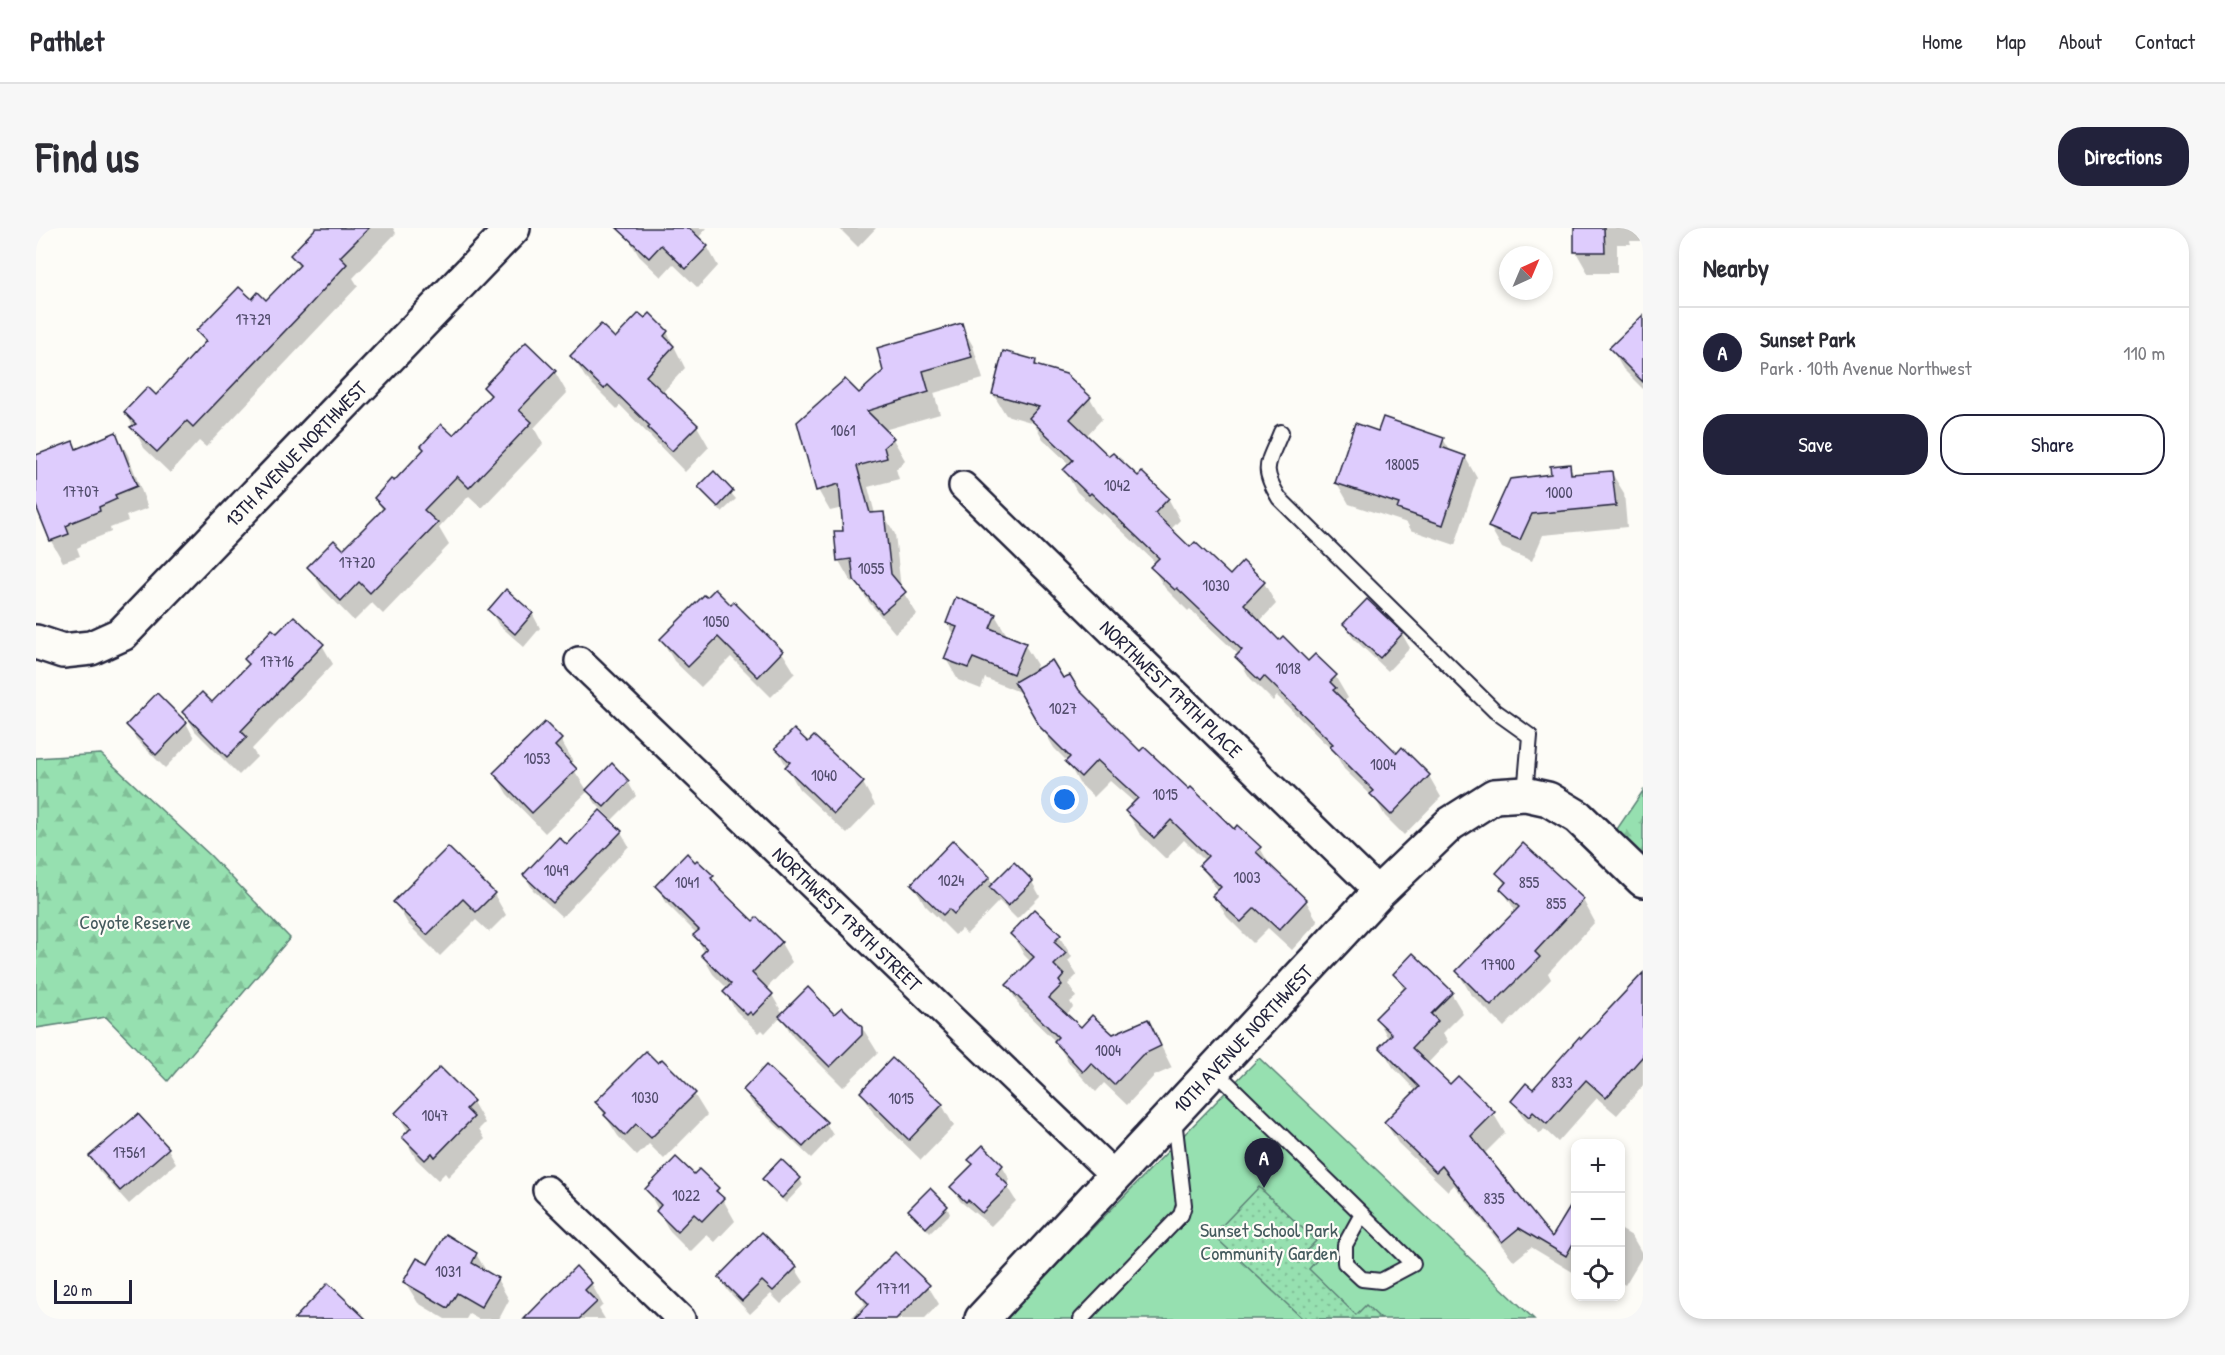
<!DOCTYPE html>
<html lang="en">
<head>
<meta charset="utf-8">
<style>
	:root { --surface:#fff; --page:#f7f7f7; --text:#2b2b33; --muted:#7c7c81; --line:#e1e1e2; --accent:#22223b }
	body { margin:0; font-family:"Patrick Hand",sans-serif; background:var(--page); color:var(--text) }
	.controls { position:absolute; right:18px; bottom:18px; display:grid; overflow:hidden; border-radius:12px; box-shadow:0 3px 9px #0003 }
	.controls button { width:54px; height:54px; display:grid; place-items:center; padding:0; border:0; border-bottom:2px solid var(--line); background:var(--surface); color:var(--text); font:30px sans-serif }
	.compass { position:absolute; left:1463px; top:18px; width:54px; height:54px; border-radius:50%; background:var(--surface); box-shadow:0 3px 9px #0003; rotate:44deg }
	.scale { position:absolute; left:18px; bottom:15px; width:78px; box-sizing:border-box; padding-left:6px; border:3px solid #22223b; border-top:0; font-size:16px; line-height:21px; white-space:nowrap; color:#22223b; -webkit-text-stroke:4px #fdfcf7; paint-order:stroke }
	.you { position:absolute; left:1029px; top:572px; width:21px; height:21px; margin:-15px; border:4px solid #fff; border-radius:50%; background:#1a73e8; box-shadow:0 0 0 9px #1a73e833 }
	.badge { display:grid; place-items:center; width:39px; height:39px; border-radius:50%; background:var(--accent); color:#fff; font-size:20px; font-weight:700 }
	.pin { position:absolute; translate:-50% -50px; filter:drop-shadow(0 2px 3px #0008) }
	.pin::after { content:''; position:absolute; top:32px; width:21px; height:18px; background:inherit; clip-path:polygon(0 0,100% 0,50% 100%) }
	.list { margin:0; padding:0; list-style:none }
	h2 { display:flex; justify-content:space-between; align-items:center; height:78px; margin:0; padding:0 24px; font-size:26px }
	h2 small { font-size:20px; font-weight:400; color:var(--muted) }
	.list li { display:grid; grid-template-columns:39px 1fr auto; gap:18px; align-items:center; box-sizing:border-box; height:90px; padding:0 24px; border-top:2px solid var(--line) }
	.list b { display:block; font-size:22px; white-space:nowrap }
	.list p { margin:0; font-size:20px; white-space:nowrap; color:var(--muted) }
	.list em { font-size:20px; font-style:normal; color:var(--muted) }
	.actions { display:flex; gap:12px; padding:18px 24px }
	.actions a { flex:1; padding:14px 0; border:2px solid var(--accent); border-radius:24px; text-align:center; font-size:21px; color:var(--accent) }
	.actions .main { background:var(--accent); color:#fff }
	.icon { flex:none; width:33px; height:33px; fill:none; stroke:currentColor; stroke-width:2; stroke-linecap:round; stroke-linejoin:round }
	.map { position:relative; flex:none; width:1607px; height:1091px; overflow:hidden; border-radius:24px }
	header { display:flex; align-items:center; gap:36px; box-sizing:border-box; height:84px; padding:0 30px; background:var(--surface); border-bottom:2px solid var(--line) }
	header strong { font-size:28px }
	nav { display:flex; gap:33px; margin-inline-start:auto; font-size:21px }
	.intro { display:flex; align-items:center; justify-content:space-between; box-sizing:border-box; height:144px; padding:0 36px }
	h1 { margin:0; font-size:42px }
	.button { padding:15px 27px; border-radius:24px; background:var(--accent); color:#fff; font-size:21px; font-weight:700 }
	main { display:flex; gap:36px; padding:0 36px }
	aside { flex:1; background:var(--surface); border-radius:24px; box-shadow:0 3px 9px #0003 }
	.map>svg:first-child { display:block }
	.forest { fill:url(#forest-firs); stroke:#5c8176; stroke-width:1.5 }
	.park { fill:#96e0b0; stroke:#5c8176; stroke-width:1.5 }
	.garden { fill:url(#garden-dots); stroke:#5c8176; stroke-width:1.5 }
	.shadow { fill:#0003 }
	.building { fill:#deccfd; stroke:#22223b; stroke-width:1.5 }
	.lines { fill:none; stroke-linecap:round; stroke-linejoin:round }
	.lane-casing { stroke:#22223b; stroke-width:18 }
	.street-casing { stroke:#22223b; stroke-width:32 }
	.secondary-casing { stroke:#22223b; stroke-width:38 }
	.lane { stroke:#fdfcf7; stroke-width:14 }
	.street { stroke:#fdfcf7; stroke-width:27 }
	.secondary { stroke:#fdfcf7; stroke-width:33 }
	.labels { text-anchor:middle; stroke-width:4.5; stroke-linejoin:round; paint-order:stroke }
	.number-label { font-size:16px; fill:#514c6c }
	.street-label { font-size:20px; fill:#22223b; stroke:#fdfcf7 }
	.park-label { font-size:20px; fill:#455b5e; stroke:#fdfcf7 }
</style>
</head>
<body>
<header>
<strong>Pathlet</strong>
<nav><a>Home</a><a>Map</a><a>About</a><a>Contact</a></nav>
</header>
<div class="intro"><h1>Find us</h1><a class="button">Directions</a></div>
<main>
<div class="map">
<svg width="1607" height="1091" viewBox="0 0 1607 1091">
	<defs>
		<pattern id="forest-firs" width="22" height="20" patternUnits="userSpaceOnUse" patternTransform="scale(1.5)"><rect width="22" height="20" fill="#96e0b0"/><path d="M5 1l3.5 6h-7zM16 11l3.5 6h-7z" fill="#81c098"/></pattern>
		<pattern id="garden-dots" width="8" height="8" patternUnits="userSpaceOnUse" patternTransform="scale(1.5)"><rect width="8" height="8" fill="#96e0b0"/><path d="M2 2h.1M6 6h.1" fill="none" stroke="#81c098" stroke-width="1.8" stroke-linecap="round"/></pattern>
	</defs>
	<rect width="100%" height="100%" fill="#fdfcf7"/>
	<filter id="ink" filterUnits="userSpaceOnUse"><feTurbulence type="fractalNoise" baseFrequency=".0167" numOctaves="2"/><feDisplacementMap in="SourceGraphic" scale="12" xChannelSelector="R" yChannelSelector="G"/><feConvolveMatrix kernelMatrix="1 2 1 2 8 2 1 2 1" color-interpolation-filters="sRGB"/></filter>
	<g filter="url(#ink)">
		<!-- forest -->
		<g class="forest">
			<path d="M65 526 174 627 254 710 132 853 70 789 0 800V530Z"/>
			<path d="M1607 563V628L1579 604Z"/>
		</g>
		<!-- park -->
		<path class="park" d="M1223 830 1498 1091H968Z"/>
		<!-- garden -->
		<path class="garden" d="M1223 959 1280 1013 1270 1023 1280 1033 1273 1041 1320 1087 1330 1077 1345 1091H1267L1177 1007Z"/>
		<!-- shadow -->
		<g class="shadow">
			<path d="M282 0H357L360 5 317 50 322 58 170 219 163 213 134 245 108 220 90 185 120 169 170 116 162 104 216 73 230 74 263 40 256 27Z"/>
			<path d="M599 0H671L662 10 671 18 682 38 662 60 637 36 625 49 603 28 591 8Z"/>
			<path d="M803 0H840L822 19Z"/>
			<path d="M1539 0H1607V13H1594L1595 16H1581V45H1552L1540 24Z"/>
			<path d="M925 97 937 118 947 151 898 165 904 186 848 202 857 211 869 232 860 241 863 251 832 259 839 286 847 285 859 306 865 361 881 386 859 405 832 373 820 353 815 354 803 333 809 304 807 280 794 283 782 262 823 167Z"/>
			<path d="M631 104 649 140 626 165 661 198 673 219 649 244 584 177 581 181 549 149 536 128 579 112Z"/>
			<path d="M1607 106V161L1587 141 1575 120Z"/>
			<path d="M999 133 1003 139 1054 170 1066 191 1050 208 1073 230 1132 270 1144 292 1134 302 1154 321 1194 349 1207 335 1228 355 1240 376 1223 394 1243 414 1272 435 1299 448 1312 470 1307 474 1361 527 1393 548 1405 569 1368 607 1349 588 1340 572 1308 541 1299 525 1241 468 1237 473 1214 450 1201 429 1203 427 1154 381 1152 383 1129 360 1116 339 1120 335 1067 285 1066 287 1041 264 1029 243 1034 237 1007 211 998 195 970 187 957 166Z"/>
			<path d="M519 144 531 165 498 200 507 216 446 280 433 268 403 300 413 317 347 386 336 375 318 393 286 360 273 339 307 323 347 283 340 270 417 209 455 170 449 159Z"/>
			<path d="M1343 204 1407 211 1415 224 1429 229 1441 250 1419 317 1375 302 1371 295 1313 276 1301 255Z"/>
			<path d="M80 206 92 227 112 280 90 288 92 293 74 300 75 304 45 316V318L41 320 44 328 27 334 15 313 0 273V233L41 223Z"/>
			<path d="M1533 237 1539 248 1575 244 1588 265 1591 299 1507 307 1496 333 1466 320 1454 299 1516 247Z"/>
			<path d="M678 245 700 271 686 284 664 259Z"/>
			<path d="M668 369 746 424 759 445 735 469 695 429 665 459 638 433 626 412Z"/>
			<path d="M454 382 496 385 504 400 488 419 462 396Z"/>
			<path d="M959 387 972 409 988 416 1001 437 998 444 1026 452 1042 463 1104 525 1198 603 1224 620 1235 639 1270 673 1282 694 1256 722 1232 700 1217 715 1191 689 1178 668 1182 664 1165 638 1169 633 1148 612 1130 631 1103 605 1091 583 1099 575 1074 553 1058 569 1043 555 1031 533 1018 520 986 465 949 450 945 461 922 452 910 431 919 408 911 394Z"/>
			<path d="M1309 396 1366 406 1374 420 1352 443 1317 410Z"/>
			<path d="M241 407 286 417 297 436 216 521 221 529 203 547 159 503 148 484 176 477Z"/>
			<path d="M150 495 158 510 129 540 100 511 92 497Z"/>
			<path d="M509 496 525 512 537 533 534 536 551 562 592 554 600 568 576 592 560 576 552 563 509 605 471 566 459 545Z"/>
			<path d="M773 516 827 555 839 577 811 606 763 561 741 521Z"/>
			<path d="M585 604 593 618 526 689 497 662 489 648Z"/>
			<path d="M978 636 996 654 1004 668 981 691 963 673 931 706 925 701 919 707 889 677 877 656 953 650 957 657Z"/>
			<path d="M1462 645 1547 672 1559 694 1512 745 1515 751 1468 799 1434 765 1422 744 1480 684 1466 661 1469 657Z"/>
			<path d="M676 649 685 664 717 695 745 715 756 734 730 761 736 767 747 786 798 788 806 781 829 804 842 825 807 859 757 809 745 788 729 805 726 802 723 805 700 783 689 764 692 761 677 746 666 727 669 725 659 707 661 706 632 677 620 658Z"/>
			<path d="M458 666 470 687 453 704 440 692 404 728 372 696 359 674Z"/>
			<path d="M976 706 1023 708 1036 729 1032 733 1041 747 1032 756 1040 769 1034 774 1037 779 1030 787 1045 801 1077 808 1112 792 1136 840 1118 848 1091 877 1068 855 1060 864 1032 834 1022 816 984 779 972 758 995 734 988 727Z"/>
			<path d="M1359 746 1415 765 1427 785 1407 805 1412 814 1391 836 1414 858 1457 885 1469 905 1448 926 1517 1011 1538 977 1540 978V1046L1495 1019 1478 1033 1418 957 1412 963 1362 915 1350 895 1380 863 1357 839 1345 819 1352 810 1341 790 1368 762Z"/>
			<path d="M1607 766V858L1581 887 1561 870 1522 914 1508 901 1504 906 1488 891 1477 873 1497 863 1545 813Z"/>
			<path d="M622 837 658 866 671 887 628 931 613 916 601 928 582 908 561 875Z"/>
			<path d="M730 839 790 895 797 907 775 930 716 875 708 862Z"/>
			<path d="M826 864 906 877 918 898 885 932 838 886Z"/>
			<path d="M437 874 449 895 443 901 449 911 412 949 409 945 402 952 380 931 368 909 373 905 361 885Z"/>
			<path d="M102 888 132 921 140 935 93 976 63 943 55 929Z"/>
			<path d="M947 919 966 938 974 952 970 957 980 973 955 998 924 973 916 959 938 937 934 932Z"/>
			<path d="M658 948 681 961 699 993 679 1014 671 1007 654 1024 634 1004 611 961Z"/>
			<path d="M727 951H764L767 957 750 975 731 958Z"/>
			<path d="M911 979 914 986 894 1005 874 982Z"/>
			<path d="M1584 1001 1596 1008 1607 1027 1589 1057 1584 1054Z"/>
			<path d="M440 1026 452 1046 461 1051 473 1072 463 1091H442L433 1086 430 1091H409L382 1075 369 1054Z"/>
			<path d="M759 1040 768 1054 745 1076 735 1066 714 1086 692 1063 683 1049Z"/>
			<path d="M555 1055 567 1077 563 1081 569 1091H490Z"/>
			<path d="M892 1058 903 1076 888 1091H814L829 1076 822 1064Z"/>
		</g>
		<!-- building -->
		<g class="building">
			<path d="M280 0H333L304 29 311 36 270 81 157 199 151 193 121 224 94 199 100 196 88 184 112 159 120 167 170 113 160 103 203 59 216 71 222 64 230 72 264 37 254 27Z"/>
			<path d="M581 0H653L672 18 650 41 625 17 613 30Z"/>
			<path d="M1538 0H1568L1569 24H1538Z"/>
			<path d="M603 85 609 90 614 85 632 103 628 108 638 118 610 148 662 197 636 223 612 200 614 198 572 157 568 161 534 128 565 96 579 110Z"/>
			<path d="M1607 87V154L1573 120Z"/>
			<path d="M926 95 936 129 887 143 893 164 831 183 858 210 848 219 851 230 821 238 834 285 848 284 855 346 870 364 846 385 818 352 815 331 801 333 798 303H807L803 256 780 263 761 194 809 151 823 165 847 143 841 120Z"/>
			<path d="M490 114 520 143 483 182 496 194 433 260 421 248 388 282 402 295 334 365 323 354 305 373 271 339 298 312 307 321 348 280 338 270 355 251 358 253 388 221 385 218 405 196 417 207 455 167 447 159Z"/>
			<path d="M967 123 1000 132 999 137 1030 146 1055 169 1034 191 1073 228 1077 225 1102 248 1106 244 1133 270 1119 285 1154 319 1159 314 1194 347 1207 333 1229 354 1208 376 1243 412 1247 408 1272 433 1279 426 1301 447 1294 454 1300 460 1297 462 1361 525 1366 519 1394 547 1355 587 1334 566 1338 563 1294 519 1297 516 1228 448 1224 453 1199 429 1206 422 1141 360 1139 362 1114 339 1123 330 1055 265 1053 267 1027 242 1037 232 993 190 1003 179 956 166Z"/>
			<path d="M1347 189 1408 210 1405 219 1430 228 1407 297 1361 281 1363 276 1299 255 1319 195 1342 203Z"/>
			<path d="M80 204 101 258 79 267 81 271 63 279 64 283 34 295V296L30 298 33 306 14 313 0 278V227L37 213 40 221Z"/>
			<path d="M1534 236 1535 246 1576 243 1580 278 1496 286 1484 312 1452 299 1474 251 1515 246 1514 238Z"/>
			<path d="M678 243 697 263 682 279 662 259Z"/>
			<path d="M470 361 497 385 479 406 452 382Z"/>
			<path d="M679 361 695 377 698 374 747 423 722 449 682 409 652 439 624 411 668 367 671 369Z"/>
			<path d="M920 369 960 386 954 400 990 415 977 446 937 430 932 440 908 431 921 399 910 395Z"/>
			<path d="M1331 371 1367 405 1344 430 1307 396Z"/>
			<path d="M258 388 288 416 205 503 211 509 191 529 146 484 166 464 176 474 213 436 208 431 236 401 241 405Z"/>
			<path d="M1016 432 1027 450 1034 447 1043 462 1104 523 1108 519 1153 561 1155 559 1198 601 1201 597 1225 619 1220 624 1271 672 1243 702 1219 680 1205 694 1176 668 1185 659 1163 637 1172 628 1135 592 1118 610 1089 583 1102 570 1061 532 1045 549 1029 534 1034 529 1004 499 978 454Z"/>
			<path d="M121 465 151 495 120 527 90 497Z"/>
			<path d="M509 494 526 511 519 518 541 541 496 585 457 545Z"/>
			<path d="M758 501 772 514 778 508 828 554 798 586 749 539 754 534 739 520Z"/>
			<path d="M576 535 593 553 568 579 550 562Z"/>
			<path d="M564 582 586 603 517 675 487 647 523 609 531 617Z"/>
			<path d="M917 612 954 649 918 686 913 681 907 687 875 656Z"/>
			<path d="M1487 615 1548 671 1499 724 1504 729 1455 778 1420 743 1483 679 1464 661 1470 654 1460 645Z"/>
			<path d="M412 619 459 665 440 684 427 671 391 707 357 674Z"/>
			<path d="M651 625 659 634 661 632 678 648 675 650 684 661 717 693 721 689 746 714 716 745 737 766 717 787 714 784 711 787 687 764 695 756 665 727 671 721 657 707 663 702 619 658Z"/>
			<path d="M978 634 997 653 972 678 953 659Z"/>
			<path d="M998 681 1025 707 1018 714 1030 725 1018 737 1028 747 1023 753 1026 757 1013 770 1045 799 1056 787 1077 806 1112 791 1125 818 1106 827 1078 857 1055 835 1047 844 1018 813 1022 809 970 757 998 729 974 706Z"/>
			<path d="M1377 725 1417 764 1395 786 1402 793 1376 820 1414 856 1422 848 1459 884 1435 908 1516 1009 1539 971V1012L1530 1028 1483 1000 1466 1014 1406 938 1400 944 1348 894 1383 859 1343 819 1356 806 1339 790 1370 759 1357 746Z"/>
			<path d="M1607 745V828L1570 870 1550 852 1511 896 1497 884 1493 889 1475 873 1490 855 1497 861 1543 809 1545 811Z"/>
			<path d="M772 759 798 786 806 779 826 799V807L794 839 743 788Z"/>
			<path d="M610 823 622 835 626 831 660 865 615 910 600 896 589 908 568 887 570 885 559 874Z"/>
			<path d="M856 830 907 876 873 912 824 864Z"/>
			<path d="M730 837 791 894 767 919 707 862Z"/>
			<path d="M404 839 438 873 430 881 438 889 399 929 396 925 389 932 366 909 375 900 359 885Z"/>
			<path d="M102 886 133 920 84 963 53 928Z"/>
			<path d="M947 917 967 937 960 945 973 958 946 985 932 972 930 974 914 959 937 936 932 932Z"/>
			<path d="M640 929 658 946 663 941 683 960 680 963 688 970 666 993 658 986 641 1004 620 983 625 977 609 961Z"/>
			<path d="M745 931 765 950 746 970 726 951Z"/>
			<path d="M894 960 912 978 890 1000 872 982Z"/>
			<path d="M726 1004 761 1039 737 1063 726 1053 706 1073 682 1049Z"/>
			<path d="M410 1006 441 1025 436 1035 462 1050 445 1079 421 1065 412 1080 367 1054 381 1030 392 1036Z"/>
			<path d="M859 1024 894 1057 860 1091H818L833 1076 820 1063Z"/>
			<path d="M540 1038 556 1055 549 1062 561 1074 543 1091H488Z"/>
			<path d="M292 1055 330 1091H258Z"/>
		</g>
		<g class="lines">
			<defs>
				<g id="lane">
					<path d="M1245 204C1232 237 1224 238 1243 270L1459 483 1494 508 1489 566"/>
					<path d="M1178 842C1245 907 1311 971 1377 1036L1345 1053 1326 1051 1309 1035V1017L1326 986"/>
					<path d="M1045 1091 1145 987 1148 977 1138 891"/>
				</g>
				<g id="street">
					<path d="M927 258 1343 664"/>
					<path d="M543 433 1080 949"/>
					<path d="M511 962 645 1091"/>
				</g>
				<g id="secondary">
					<path d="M0 414 27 423 55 420 86 406 477 0"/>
					<path d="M946 1091 1343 664 1414 596 1458 568 1489 566 1512 571 1542 589 1607 652"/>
				</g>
			</defs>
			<!-- lane casing -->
			<use href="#lane" class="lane-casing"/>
			<!-- street casing -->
			<use href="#street" class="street-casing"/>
			<!-- secondary casing -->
			<use href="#secondary" class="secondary-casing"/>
			<!-- lane -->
			<use href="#lane" class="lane"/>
			<!-- street -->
			<use href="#street" class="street"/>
			<!-- secondary -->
			<use href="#secondary" class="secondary"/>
		</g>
	</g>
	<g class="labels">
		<!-- number labels -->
		<g class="number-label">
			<text x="217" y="97">17729</text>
			<text x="807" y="208">1061</text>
			<text x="1366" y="242">18005</text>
			<text x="1081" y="263">1042</text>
			<text x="45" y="269">17707</text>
			<text x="1523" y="270">1000</text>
			<text x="321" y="340">17720</text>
			<text x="835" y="346">1055</text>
			<text x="1180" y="363">1030</text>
			<text x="680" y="399">1050</text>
			<text x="241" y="439">17716</text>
			<text x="1252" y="446">1018</text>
			<text x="1027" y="486">1027</text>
			<text x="501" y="536">1053</text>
			<text x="1347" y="542">1004</text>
			<text x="788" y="553">1040</text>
			<text x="1129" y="572">1015</text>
			<text x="520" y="648">1049</text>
			<text x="1211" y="655">1003</text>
			<text x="915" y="658">1024</text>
			<text x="651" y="660">1041</text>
			<text x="1493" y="660">855</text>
			<text x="1520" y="681">855</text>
			<text x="1462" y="742">17900</text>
			<text x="1072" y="828">1004</text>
			<text x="1526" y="860">833</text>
			<text x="609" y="875">1030</text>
			<text x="865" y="876">1015</text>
			<text x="399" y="893">1047</text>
			<text x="93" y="930">17561</text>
			<text x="650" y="973">1022</text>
			<text x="1458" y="976">835</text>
			<text x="412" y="1049">1031</text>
			<text x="857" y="1066">17711</text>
		</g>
		<!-- street labels -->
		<g class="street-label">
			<text transform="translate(260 226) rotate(-46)" y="7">13TH AVENUE NORTHWEST</text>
			<text transform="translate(1135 461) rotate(44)" y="7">NORTHWEST 179TH PLACE</text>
			<text transform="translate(811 691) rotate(44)" y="7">NORTHWEST 178TH STREET</text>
			<text transform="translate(1207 811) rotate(-47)" y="7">10TH AVENUE NORTHWEST</text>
		</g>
		<!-- park labels -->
		<g class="park-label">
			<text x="99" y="701">Coyote Reserve</text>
			<text x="1233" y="1009">Sunset School Park<tspan x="1233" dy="23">Community Garden</tspan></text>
		</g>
	</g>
</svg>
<div class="controls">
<button>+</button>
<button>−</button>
<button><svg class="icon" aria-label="locate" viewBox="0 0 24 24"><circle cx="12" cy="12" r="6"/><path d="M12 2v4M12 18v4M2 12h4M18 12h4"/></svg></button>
</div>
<svg class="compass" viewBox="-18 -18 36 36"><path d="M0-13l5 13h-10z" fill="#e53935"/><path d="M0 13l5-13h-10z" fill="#7c7c81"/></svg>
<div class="scale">20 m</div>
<div class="you"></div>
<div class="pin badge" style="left:1228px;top:960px">A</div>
</div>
<aside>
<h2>Nearby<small></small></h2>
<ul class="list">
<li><span class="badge">A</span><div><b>Sunset Park</b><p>Park · 10th Avenue Northwest</p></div><em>110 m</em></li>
</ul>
<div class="actions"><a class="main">Save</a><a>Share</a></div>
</aside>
</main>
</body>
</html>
